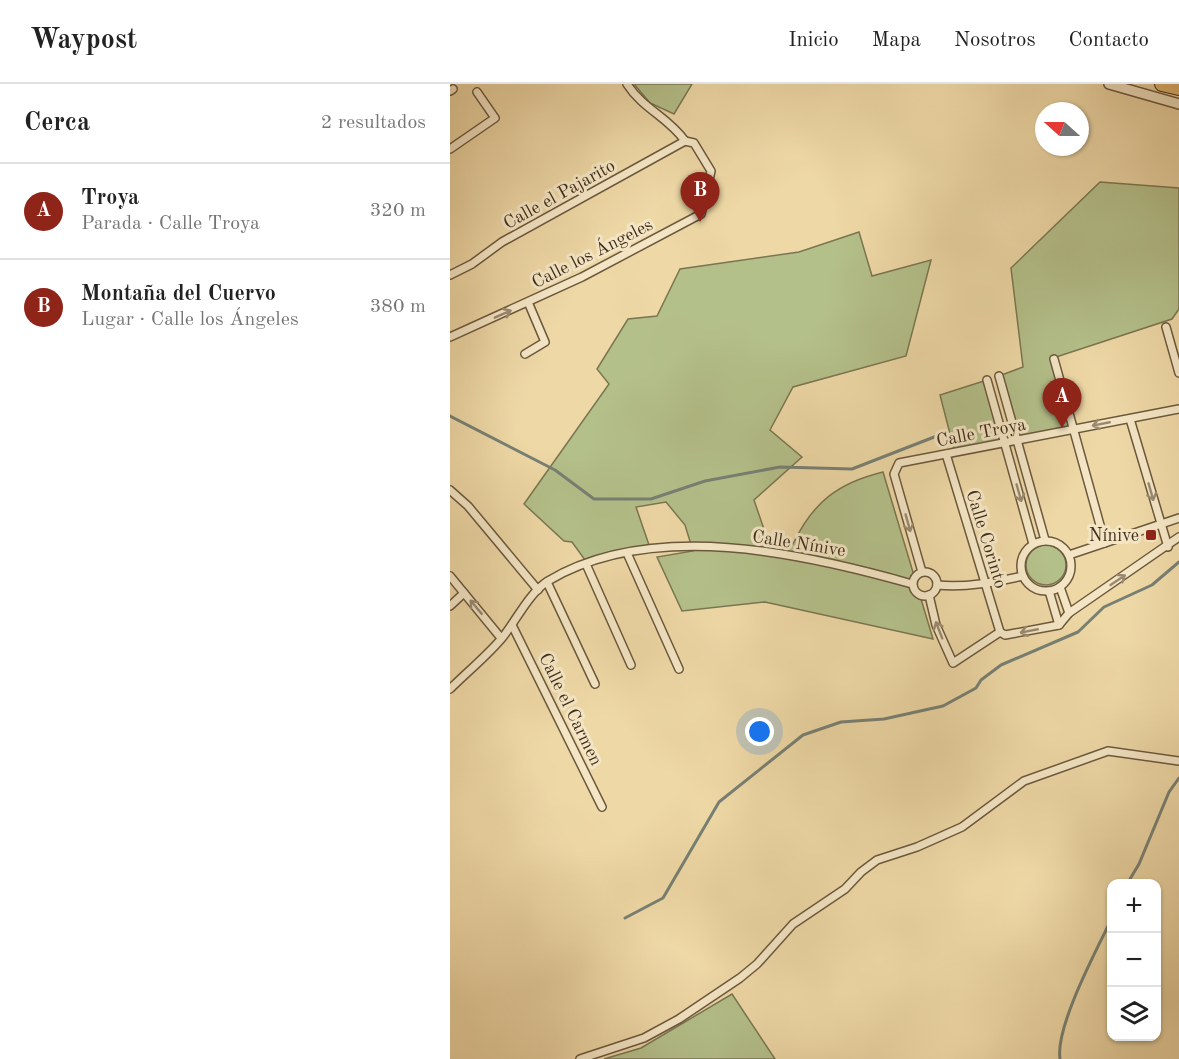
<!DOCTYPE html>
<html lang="es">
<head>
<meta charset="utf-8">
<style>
	:root { --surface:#fff; --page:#f2f2f2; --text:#222; --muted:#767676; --line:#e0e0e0; --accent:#8f2418 }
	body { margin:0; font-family:"Old Standard TT",serif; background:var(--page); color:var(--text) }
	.controls { position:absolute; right:18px; bottom:18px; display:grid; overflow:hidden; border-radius:12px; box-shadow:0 2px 4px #0004 }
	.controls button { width:54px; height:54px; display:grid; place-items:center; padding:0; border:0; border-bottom:2px solid var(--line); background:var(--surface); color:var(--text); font:30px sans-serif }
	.compass { position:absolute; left:585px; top:18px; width:54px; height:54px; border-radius:50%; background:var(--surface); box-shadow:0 2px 4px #0004; rotate:291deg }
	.you { position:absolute; left:310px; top:648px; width:21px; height:21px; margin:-15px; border:4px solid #fff; border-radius:50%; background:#1a73e8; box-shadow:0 0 0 9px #1a73e833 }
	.badge { display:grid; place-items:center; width:39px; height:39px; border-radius:50%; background:var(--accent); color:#fff; font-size:20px; font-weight:700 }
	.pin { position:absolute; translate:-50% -50px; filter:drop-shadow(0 2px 3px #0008) }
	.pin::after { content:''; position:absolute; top:32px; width:21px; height:18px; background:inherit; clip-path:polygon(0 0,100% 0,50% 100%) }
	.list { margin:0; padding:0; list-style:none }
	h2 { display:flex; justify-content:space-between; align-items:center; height:78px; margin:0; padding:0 24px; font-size:26px }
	h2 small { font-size:20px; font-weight:400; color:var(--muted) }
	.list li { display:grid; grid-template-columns:39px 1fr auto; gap:18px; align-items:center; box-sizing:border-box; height:96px; padding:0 24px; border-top:2px solid var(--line) }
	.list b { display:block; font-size:22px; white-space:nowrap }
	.list p { margin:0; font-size:20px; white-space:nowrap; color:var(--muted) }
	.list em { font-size:20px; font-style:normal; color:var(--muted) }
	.icon { flex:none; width:33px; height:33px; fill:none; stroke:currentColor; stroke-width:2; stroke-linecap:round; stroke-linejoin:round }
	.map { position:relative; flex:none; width:729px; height:975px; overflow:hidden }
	header { display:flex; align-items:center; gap:36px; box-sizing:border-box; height:84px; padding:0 30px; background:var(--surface); border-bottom:2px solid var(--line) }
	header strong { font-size:28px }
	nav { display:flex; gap:33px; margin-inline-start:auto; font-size:21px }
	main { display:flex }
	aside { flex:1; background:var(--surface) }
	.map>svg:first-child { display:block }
	.green { fill:#b4c08a; stroke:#7a7652; stroke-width:1.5 }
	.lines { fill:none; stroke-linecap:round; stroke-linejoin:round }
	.stream { stroke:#778074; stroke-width:3 }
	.minor-casing { stroke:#6c583e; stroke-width:10 }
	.tertiary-casing { stroke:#6c583e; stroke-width:12 }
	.motorway-casing { stroke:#402d1b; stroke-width:16 }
	.minor { stroke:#f4e6c5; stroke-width:7 }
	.tertiary { stroke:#f4e6c5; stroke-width:9 }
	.motorway { stroke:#e7bc73; stroke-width:14 }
	.oneway { stroke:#9a8a70 }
	.poi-dot { fill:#8f2418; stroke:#f4e6c5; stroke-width:2 }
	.labels { text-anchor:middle; stroke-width:6; stroke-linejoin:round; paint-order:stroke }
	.street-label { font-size:18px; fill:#402d1b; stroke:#f4e6c5 }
	.poi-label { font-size:18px; fill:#402d1b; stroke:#f4e6c5; text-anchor:end }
</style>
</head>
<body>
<header>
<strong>Waypost</strong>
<nav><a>Inicio</a><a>Mapa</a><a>Nosotros</a><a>Contacto</a></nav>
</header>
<main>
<aside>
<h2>Cerca<small>2 resultados</small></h2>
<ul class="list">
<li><span class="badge">A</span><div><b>Troya</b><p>Parada · Calle Troya</p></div><em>320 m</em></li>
<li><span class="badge">B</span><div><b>Montaña del Cuervo</b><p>Lugar · Calle los Ángeles</p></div><em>380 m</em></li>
</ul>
</aside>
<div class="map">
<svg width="729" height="975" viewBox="0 0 729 975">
	<rect width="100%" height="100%" fill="#eed8a6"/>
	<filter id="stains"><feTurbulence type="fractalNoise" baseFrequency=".00333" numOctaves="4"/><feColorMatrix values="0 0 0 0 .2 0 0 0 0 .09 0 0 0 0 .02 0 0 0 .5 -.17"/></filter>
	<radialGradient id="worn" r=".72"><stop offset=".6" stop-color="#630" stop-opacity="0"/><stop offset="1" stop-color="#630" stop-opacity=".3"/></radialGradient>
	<!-- green -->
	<g class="green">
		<path d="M184 0H242L224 30 200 19Z"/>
		<path d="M650 98 729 104V225L722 235 600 275H604L624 346 568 357 549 292 573 283 561 184Z"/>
		<path d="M409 148 422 192 481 176 456 272 343 303 320 346 352 373 304 416 317 454 343 460C363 418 388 399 433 388L483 555 315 518 232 527 207 473 243 467 235 441 216 418 186 423 199 461 135 476 122 458 114 457 74 420 159 300 147 285 178 235 207 232 230 185 349 168Z"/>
		<path d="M537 296 554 359 505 369 490 311Z"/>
		<circle cx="596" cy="481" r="20"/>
		<path d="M282 910 325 975H154L191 964Z"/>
	</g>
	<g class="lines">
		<!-- stream -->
		<g class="stream">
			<path d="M0 332 105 386 144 415H201L255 397 330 383 402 385 497 348"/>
			<path d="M677 800 689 780 719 708 729 694"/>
			<path d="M175 834 213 814 269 718 353 651 391 638 434 635 493 622 526 604 531 596 551 581 628 548 654 523 702 501 729 478"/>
			<path d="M610 975C605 943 647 865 662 834"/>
		</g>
		<defs>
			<g id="minor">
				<path d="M177 0C193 25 218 33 235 57"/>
				<path d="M0 7 3 5"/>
				<path d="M0 65 45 34 27 8"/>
				<path d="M0 191 22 180 52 158 235 57"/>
				<path d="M716 243 729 289"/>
				<path d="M0 253 132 193 251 130 261 87 244 59 235 57"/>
				<path d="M75 270 95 258 78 218"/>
				<path d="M604 275 655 459"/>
				<path d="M549 292 595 456"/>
				<path d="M537 296 583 460"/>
				<path d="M680 335 718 463"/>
				<path d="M496 370 550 548"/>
				<path d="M0 406 18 422 88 506"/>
				<circle cx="596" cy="482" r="25"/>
				<path d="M177 469 229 585"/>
				<path d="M619 471 729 434"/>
				<path d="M136 480 181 581"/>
				<circle cx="475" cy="500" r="12"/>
				<path d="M472 488 444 390 449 379 729 325"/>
				<path d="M0 492 51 554"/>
				<path d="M97 498 145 600"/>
				<path d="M487 501C516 504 545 498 573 492"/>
				<path d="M610 503 619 529"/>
				<path d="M599 507 609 541"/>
				<path d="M479 511 486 541 503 579 550 548"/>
				<path d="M0 522 14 509"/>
				<path d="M62 541 152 723"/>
				<path d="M550 548 555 551 609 541 619 529 729 453"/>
				<path d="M0 605C17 588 37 572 52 554 66 537 79 509 98 497 202 435 353 469 462 500"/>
				<path d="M130 975 194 954 229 935 290 894 307 880 343 840 395 805 411 788 427 776 467 763 512 743 574 697 658 667 729 677"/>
			</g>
			<path id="tertiary" d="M659 0 729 20"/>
			<path id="motorway" d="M712 0 729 4"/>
		</defs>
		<!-- minor casing -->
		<use href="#minor" class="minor-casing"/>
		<!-- tertiary casing -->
		<use href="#tertiary" class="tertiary-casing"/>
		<!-- motorway casing -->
		<use href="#motorway" class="motorway-casing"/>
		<!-- minor -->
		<use href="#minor" class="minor"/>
		<!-- tertiary -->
		<use href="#tertiary" class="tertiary"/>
		<!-- motorway -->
		<use href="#motorway" class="motorway"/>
	</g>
	<!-- one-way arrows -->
	<defs><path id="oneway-shaft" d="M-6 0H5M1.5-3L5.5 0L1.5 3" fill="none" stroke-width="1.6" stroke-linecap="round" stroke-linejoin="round" transform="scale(1.5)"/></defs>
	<g class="oneway">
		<use href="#oneway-shaft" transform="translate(53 230) rotate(-24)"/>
		<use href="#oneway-shaft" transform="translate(651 340) rotate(169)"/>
		<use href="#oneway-shaft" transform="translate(701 408) rotate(74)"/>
		<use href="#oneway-shaft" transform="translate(569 409) rotate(74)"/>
		<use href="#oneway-shaft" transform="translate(458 439) rotate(74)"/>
		<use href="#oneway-shaft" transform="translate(668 496) rotate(-34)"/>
		<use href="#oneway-shaft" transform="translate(26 523) rotate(-130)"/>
		<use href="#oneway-shaft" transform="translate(489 546) rotate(-111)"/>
		<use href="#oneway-shaft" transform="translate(579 547) rotate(169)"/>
	</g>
	<!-- markers -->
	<rect class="poi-dot" x="695" y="445" width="12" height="12" rx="3"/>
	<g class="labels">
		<!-- street labels -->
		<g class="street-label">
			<text transform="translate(109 110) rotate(-29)" y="6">Calle el Pajarito</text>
			<text transform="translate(142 169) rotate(-27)" y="6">Calle los Ángeles</text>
			<text transform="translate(531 348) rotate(-11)" y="6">Calle Troya</text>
			<text transform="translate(537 455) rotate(73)" y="6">Calle Corinto</text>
			<text transform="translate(349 459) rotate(9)" y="6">Calle Nínive</text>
			<text transform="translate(121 625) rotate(64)" y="6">Calle el Carmen</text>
		</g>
		<!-- poi labels -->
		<g class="poi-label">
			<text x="689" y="457">Nínive</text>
		</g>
	</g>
	<rect width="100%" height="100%" filter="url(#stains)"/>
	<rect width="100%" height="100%" fill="url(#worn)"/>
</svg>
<div class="controls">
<button>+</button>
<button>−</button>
<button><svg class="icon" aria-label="layers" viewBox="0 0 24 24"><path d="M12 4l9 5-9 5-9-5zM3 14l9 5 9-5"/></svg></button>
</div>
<svg class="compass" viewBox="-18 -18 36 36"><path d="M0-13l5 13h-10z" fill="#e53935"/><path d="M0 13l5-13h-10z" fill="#767676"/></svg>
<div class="you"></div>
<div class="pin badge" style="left:612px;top:344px">A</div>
<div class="pin badge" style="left:250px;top:138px">B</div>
</div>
</main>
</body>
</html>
